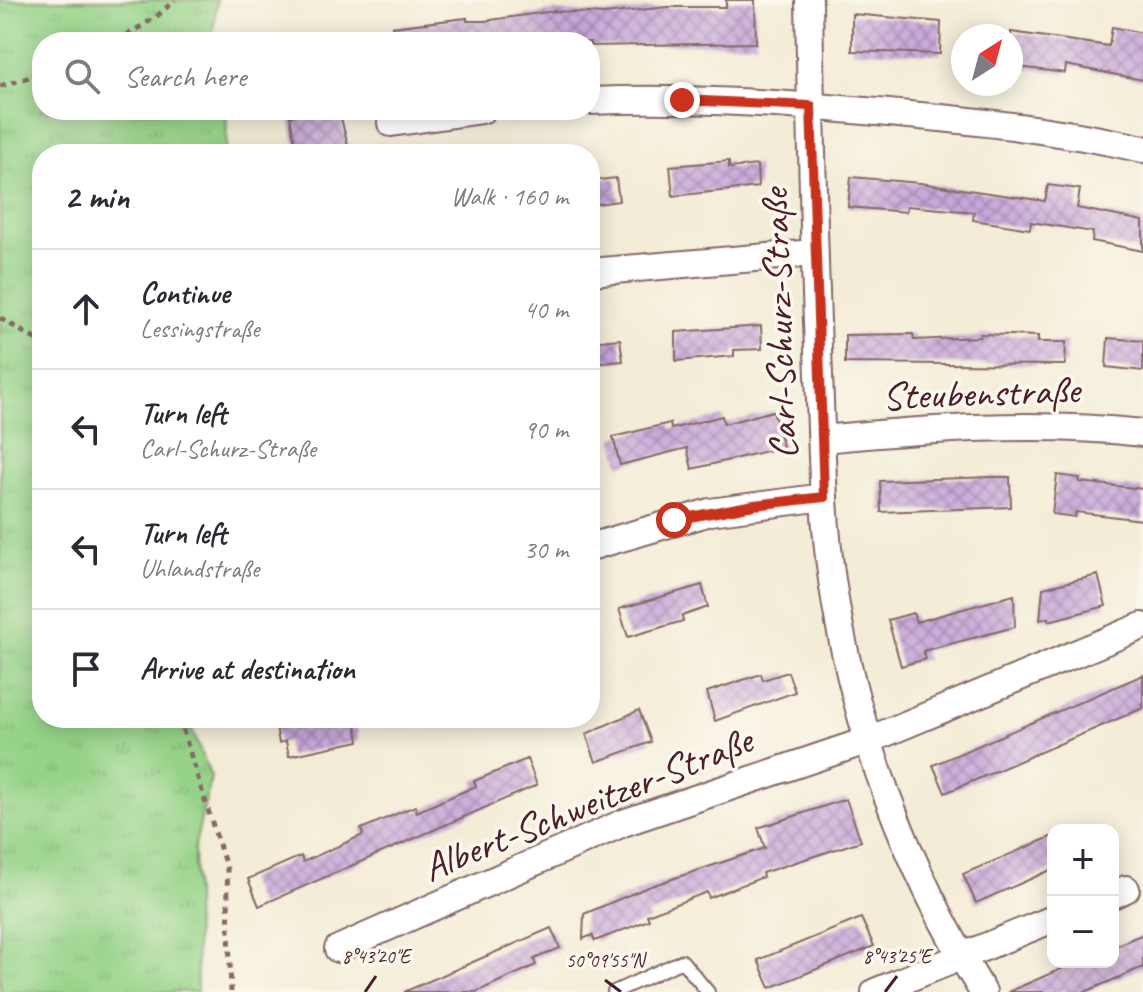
<!DOCTYPE html>
<html lang="en">
<head>
<meta charset="utf-8">
<style>
	:root { --surface:#fff; --page:#f7f7f7; --text:#2b2b33; --muted:#7c7c81; --line:#e1e1e2 }
	body { margin:0; font-family:Caveat,sans-serif; background:var(--page); color:var(--text) }
	.controls { position:absolute; right:24px; bottom:24px; display:grid; overflow:hidden; border-radius:16px; box-shadow:0 4px 20px #0003 }
	.controls button { width:72px; height:72px; display:grid; place-items:center; padding:0; border:0; border-bottom:2px solid var(--line); background:var(--surface); color:var(--text); font:40px sans-serif }
	.compass { position:absolute; left:951px; top:24px; width:72px; height:72px; border-radius:50%; background:var(--surface); box-shadow:0 4px 20px #0003; rotate:36deg }
	.stop { position:absolute; width:24px; height:24px; margin:-18px; border:6px solid #c8321e; border-radius:50%; background:#fff }
	.stop.end { background:#c8321e; border-color:#fff; box-shadow:0 2px 8px #0008 }
	.list { margin:0; padding:0; list-style:none }
	h2 { display:flex; justify-content:space-between; align-items:center; height:104px; margin:0; padding:0 32px; font-size:34px }
	h2 small { font-size:26px; font-weight:400; color:var(--muted) }
	.list li { display:grid; grid-template-columns:52px 1fr auto; gap:24px; align-items:center; box-sizing:border-box; height:120px; padding:0 32px; border-top:2px solid var(--line) }
	.list b { display:block; font-size:30px; white-space:nowrap }
	.list p { margin:0; font-size:26px; white-space:nowrap; color:var(--muted) }
	.list em { font-size:26px; font-style:normal; color:var(--muted) }
	.icon { flex:none; width:44px; height:44px; fill:none; stroke:currentColor; stroke-width:2; stroke-linecap:round; stroke-linejoin:round }
	.map { position:relative; flex:none; width:1143px; height:992px; overflow:hidden }
	.search { position:absolute; background:var(--surface); box-shadow:0 4px 20px #0003; left:32px; top:32px; width:568px; height:88px; display:flex; align-items:center; gap:20px; box-sizing:border-box; padding:0 28px; border-radius:32px; color:var(--muted); font-size:30px }
	.panel { position:absolute; background:var(--surface); box-shadow:0 4px 20px #0003; left:32px; top:144px; width:568px; height:584px; border-radius:32px }
	.map>svg:first-child { display:block }
	.grass { fill:url(#grass-tufts); stroke:#70795a; stroke-width:2 }
	.building { fill:url(#building-cross-hatch) }
	.lines { fill:none; stroke-linecap:round; stroke-linejoin:round }
	.service-casing { stroke:#856767; stroke-width:16 }
	.minor-casing { stroke:#856767; stroke-width:30 }
	.path { stroke:#856767; stroke-width:5; stroke-dasharray:6 6; stroke-linecap:butt }
	.service { stroke:#fff; stroke-width:12 }
	.minor { stroke:#fff; stroke-width:26 }
	.route { stroke:#c8321e; stroke-width:10 }
	.ticks { fill:none; stroke:#4a1f2b; stroke-width:3 }
	.labels { text-anchor:middle; stroke-width:7; stroke-linejoin:round; paint-order:stroke }
	.street-label { font-size:40px; fill:#4a1f2b; stroke:#fbf7ec }
	.ticks-label { font-size:20px; text-anchor:middle; fill:#4a1f2b; stroke:#fbf7ec; stroke-width:7; stroke-linejoin:round; paint-order:stroke }
</style>
</head>
<body>
<div class="map">
<svg width="1143" height="992" viewBox="0 0 1143 992">
	<defs>
		<pattern id="grass-tufts" width="24" height="20" patternUnits="userSpaceOnUse" patternTransform="scale(2)"><rect width="24" height="20" fill="#96d388"/><path d="M3 7l-1-3M5 7V3M7 7l1-3M15 17l-1-3M17 17v-4M19 17l1-3" fill="none" stroke="#83b576"/></pattern>
		<pattern id="building-cross-hatch" width="8" height="8" patternUnits="userSpaceOnUse" patternTransform="scale(2)"><rect width="8" height="8" fill="#c8a7d9"/><path d="M0 0l8 8M0 8l8-8" fill="none" stroke="#a487b0"/></pattern>
	</defs>
	<rect width="100%" height="100%" fill="#fbf7ec"/>
	<filter id="ink" filterUnits="userSpaceOnUse"><feTurbulence type="fractalNoise" baseFrequency=".0125" numOctaves="2"/><feDisplacementMap in="SourceGraphic" scale="16" xChannelSelector="R" yChannelSelector="G"/><feConvolveMatrix kernelMatrix="1 2 1 2 8 2 1 2 1" color-interpolation-filters="sRGB"/></filter>
	<filter id="wash" filterUnits="userSpaceOnUse"><feTurbulence type="fractalNoise" baseFrequency=".006" numOctaves="4" result="noise"/><feDisplacementMap in="SourceGraphic" scale="32" xChannelSelector="R" yChannelSelector="G"/><feGaussianBlur stdDeviation="1.8" result="paint"/><feColorMatrix in="noise" values="0 0 0 0 0 0 0 0 0 0 0 0 0 0 0 0 0 1.4 0 .05"/><feComposite in="paint" operator="in"/></filter>
	<g filter="url(#wash)">
		<rect width="100%" height="100%" fill="#f3ecd6"/>
		<!-- grass -->
		<path class="grass" d="M0 0H217L212 42H42V110L227 111 226 154H42V718H187L211 777 194 849 197 992H0Z"/>
		<g id="blocks">
			<!-- building -->
			<g class="building">
				<path d="M726 0H755L756 43 590 46V42H393L392 27 467 18V21H484L554 11 604 14 667 7H726Z"/>
				<path d="M852 14 941 22 940 54 852 51Z"/>
				<path d="M1112 27 1143 33V80L1066 65 1065 73 1011 66V32L1109 46Z"/>
				<path d="M322 110H339L350 154H297L290 116Z"/>
				<path d="M729 161V168L757 165 758 187 673 196 670 166Z"/>
				<path d="M851 177 920 183 1045 201 1048 185 1080 189 1077 208 1143 221V251L1092 241 1093 232 1031 222 1030 229 973 220 974 212 907 206 906 212 848 207Z"/>
				<path d="M616 178 619 201 590 205V181Z"/>
				<path d="M761 326 762 349 734 350V356L676 361V332Z"/>
				<path d="M913 334 914 340 980 337V334L1038 336V342H1066L1065 365 845 363V335Z"/>
				<path d="M1108 338 1143 341V371L1106 367Z"/>
				<path d="M620 339 623 361 590 364V342Z"/>
				<path d="M773 411 783 447 692 469 687 448 620 465 613 437 670 423 671 429 722 416 724 424Z"/>
				<path d="M1057 475 1080 478 1079 482 1143 489V520L1076 512 1075 517 1052 514Z"/>
				<path d="M992 477H1010L1011 507 881 512 880 481Z"/>
				<path d="M1098 575 1106 606 1049 621 1048 618 1040 620 1043 588Z"/>
				<path d="M702 585 708 607 682 616 683 621 628 637 619 609Z"/>
				<path d="M1014 595 1015 627 923 651 926 659 901 666 888 620 913 613 916 622Z"/>
				<path d="M788 672 795 692 715 721 707 692 761 674 763 680Z"/>
				<path d="M1143 675V708L945 793 933 765Z"/>
				<path d="M639 710 651 742 596 762 586 734Z"/>
				<path d="M291 718H355L359 741 289 756 286 741 279 743 275 721Z"/>
				<path d="M527 759 537 785 259 906 248 879 301 856 303 862 363 835 361 829 415 806 417 812 476 786 474 781Z"/>
				<path d="M846 799 861 841 762 873 763 877 709 898 707 892 647 915 649 920 595 941 592 935 583 939 584 914 648 887 765 848 758 828Z"/>
				<path d="M1053 836V869L976 903 963 874Z"/>
				<path d="M861 918 874 946 770 988 758 960Z"/>
				<path d="M551 928 560 948 534 959 536 965 476 992H404Z"/>
				<path d="M1143 934V967L1085 992H1008L1077 962H1113V947Z"/>
			</g>
		</g>
	</g>
	<g filter="url(#ink)">
		<use href="#blocks" fill-opacity="0" stroke="#856767" stroke-width="2"/>
		<g class="lines">
			<defs>
				<path id="service" d="M614 992 682 961 708 992"/>
				<g id="minor">
					<path d="M809 0C811 125 814 250 819 375 822 443 822 513 832 580 853 726 906 868 983 992"/>
					<path d="M590 101C681 97 774 103 865 111 959 119 1051 128 1143 149"/>
					<path d="M391 123 482 110"/>
					<path d="M590 272 814 253"/>
					<path d="M822 439C929 429 1035 421 1143 433"/>
					<path d="M590 547 710 512 824 497"/>
					<path d="M1113 895 1126 889"/>
					<path d="M338 949 623 823 869 740 1142 626"/>
					<path d="M875 992 1053 919"/>
				</g>
			</defs>
			<!-- service casing -->
			<use href="#service" class="service-casing"/>
			<!-- minor casing -->
			<use href="#minor" class="minor-casing"/>
			<!-- path -->
			<g class="path">
				<path d="M116 42 156 17 175 0"/>
				<path d="M0 86 42 74"/>
				<path d="M0 318 42 343"/>
				<path d="M179 718 227 870 231 992"/>
			</g>
			<!-- service -->
			<use href="#service" class="service"/>
			<!-- minor -->
			<use href="#minor" class="minor"/>
		</g>
	</g>
	<g class="lines" filter="url(#ink)">
		<!-- route -->
		<path class="route" d="M674 520 754 505 824 497 811 106 682 100"/>
	</g>
	<!-- ticks -->
	<path class="ticks" d="M605 980 621 992M365 992 376 976M885 992 897 976"/>
	<g class="labels">
		<!-- street labels -->
		<g class="street-label">
			<text transform="translate(778 324) rotate(-92)" y="14">Carl-Schurz-Straße</text>
			<text transform="translate(981 392) rotate(-2)" y="14">Steubenstraße</text>
			<text transform="translate(587 803) rotate(-22)" y="14">Albert-Schweitzer-Straße</text>
		</g>
	</g>
	<g class="ticks-label">
		<text x="376" y="963">8°43'20"E</text>
		<text x="897" y="963">8°43'25"E</text>
		<text x="605" y="967">50°09'55"N</text>
	</g>
</svg>
<div class="controls">
<button>+</button>
<button>−</button>
</div>
<svg class="compass" viewBox="-18 -18 36 36"><path d="M0-13l5 13h-10z" fill="#e53935"/><path d="M0 13l5-13h-10z" fill="#7c7c81"/></svg>
<div class="stop" style="left:674px;top:520px"></div>
<div class="stop end" style="left:682px;top:100px"></div>
<div class="search"><svg class="icon" aria-label="search" viewBox="0 0 24 24"><circle cx="10" cy="10" r="6"/><path d="M15 15l6 6"/></svg>Search here</div>
<section class="panel">
<h2>2 min<small>Walk · 160 m</small></h2>
<ul class="list">
<li><svg class="icon" aria-label="ahead" viewBox="0 0 24 24"><path d="M12 20V5M6 11l6-6 6 6"/></svg><div><b>Continue</b><p>Lessingstraße</p></div><em>40 m</em></li>
<li><svg class="icon" aria-label="left" viewBox="0 0 24 24"><path d="M17 20v-9H6M10 6l-5 5 5 5"/></svg><div><b>Turn left</b><p>Carl-Schurz-Straße</p></div><em>90 m</em></li>
<li><svg class="icon" aria-label="left" viewBox="0 0 24 24"><path d="M17 20v-9H6M10 6l-5 5 5 5"/></svg><div><b>Turn left</b><p>Uhlandstraße</p></div><em>30 m</em></li>
<li><svg class="icon" aria-label="arrive" viewBox="0 0 24 24"><path d="M6 21V4h12l-3 4 3 4H6"/></svg><div><b>Arrive at destination</b></div></li>
</ul>
</section>
</div>
</body>
</html>
